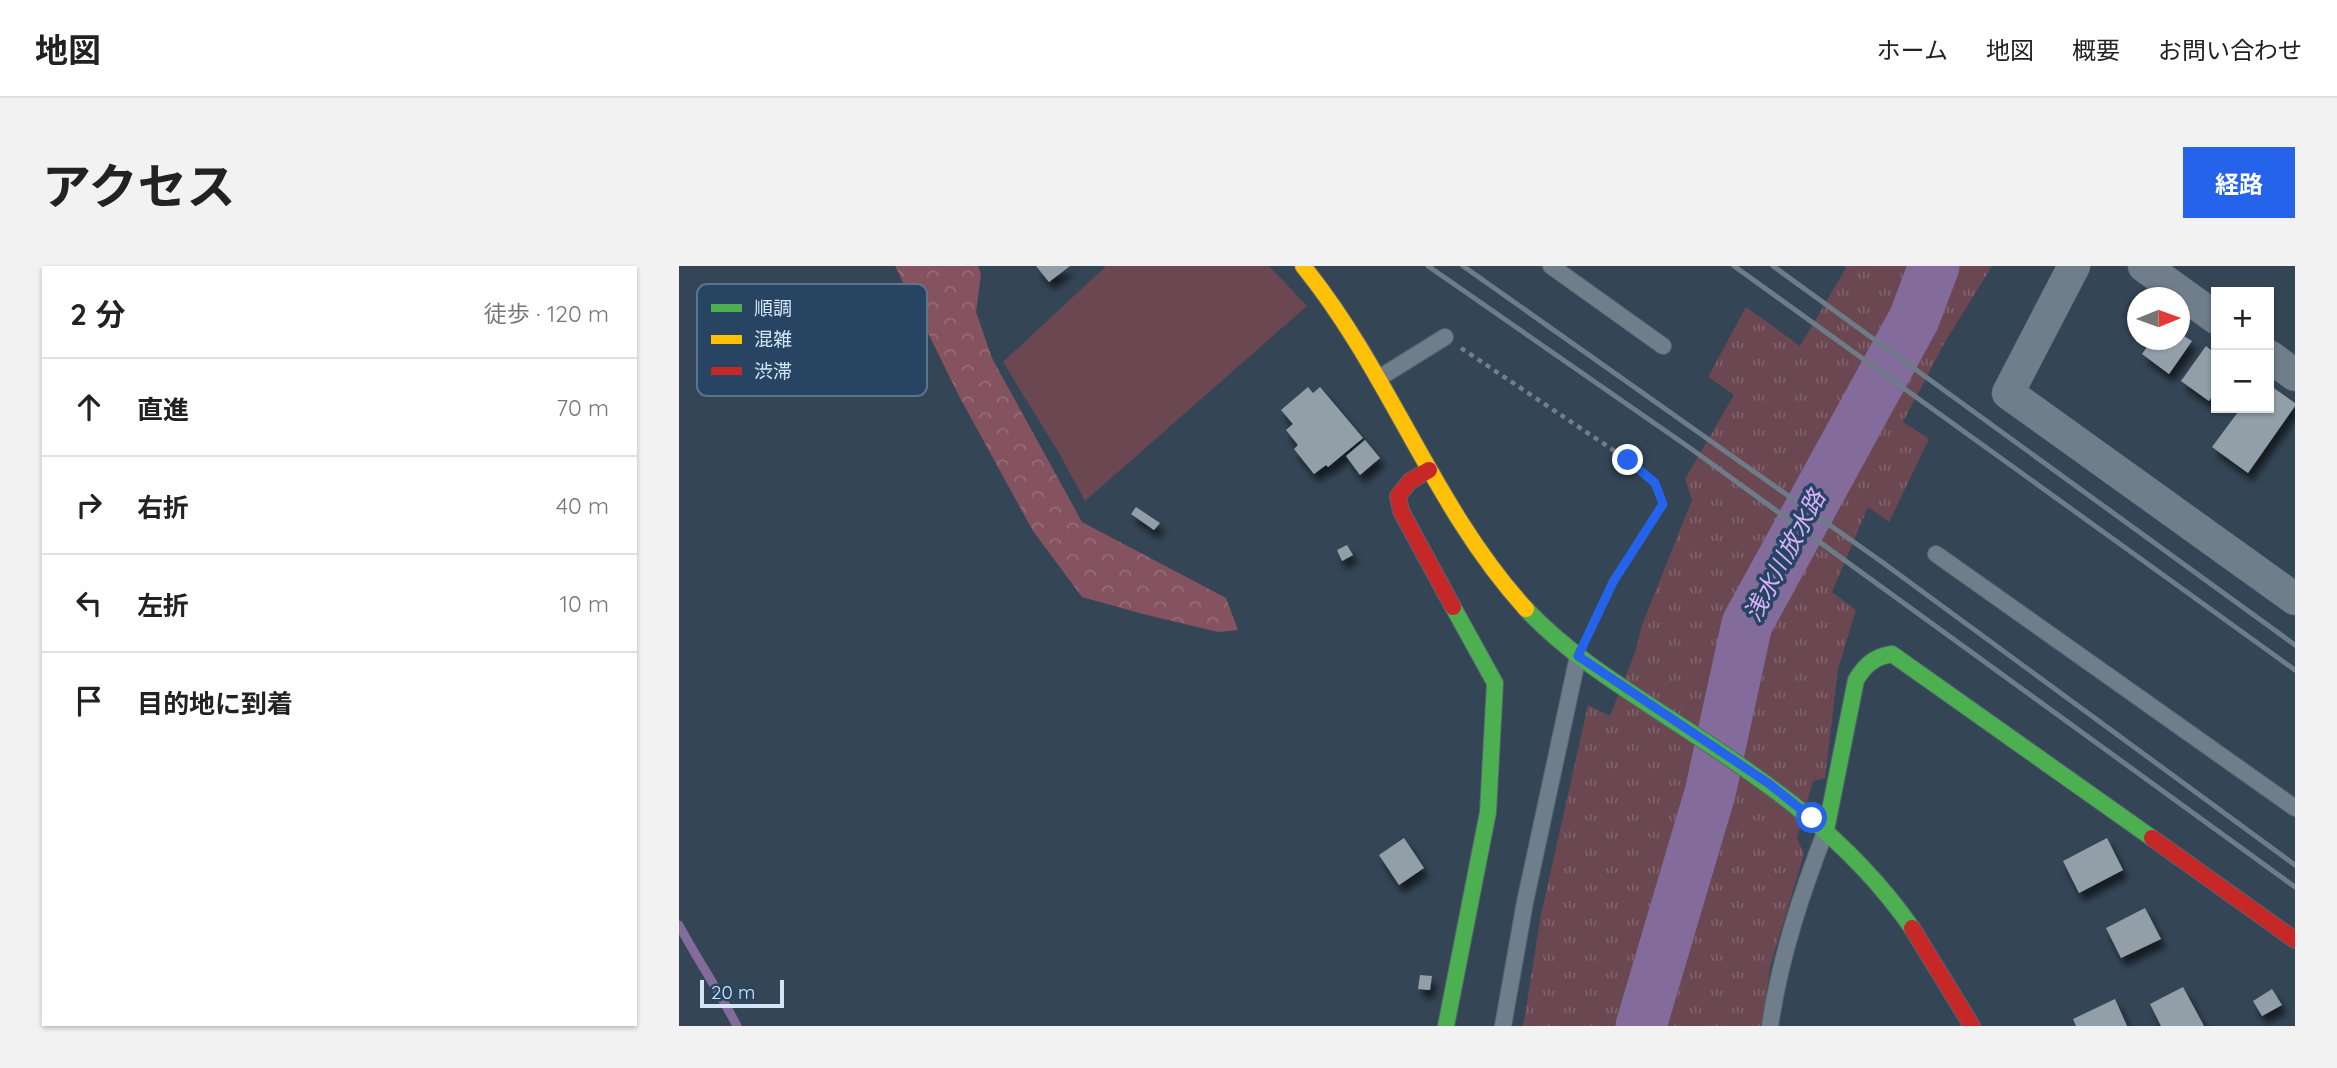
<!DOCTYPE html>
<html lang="ja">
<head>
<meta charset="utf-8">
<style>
	:root { --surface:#fff; --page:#f2f2f2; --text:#222; --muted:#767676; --line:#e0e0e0; --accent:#2563eb }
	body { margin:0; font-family:Quicksand,"Noto Sans JP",sans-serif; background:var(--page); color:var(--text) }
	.controls { position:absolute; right:21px; top:21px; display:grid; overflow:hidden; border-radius:0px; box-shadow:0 2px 5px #0004 }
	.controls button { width:63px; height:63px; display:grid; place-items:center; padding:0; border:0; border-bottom:2px solid var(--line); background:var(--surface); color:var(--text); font:35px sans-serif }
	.compass { position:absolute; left:1448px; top:21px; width:63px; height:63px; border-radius:50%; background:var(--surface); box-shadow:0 2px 5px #0004; rotate:89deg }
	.scale { position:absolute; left:21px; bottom:18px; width:84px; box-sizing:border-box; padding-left:7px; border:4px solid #d4e5f7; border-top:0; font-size:19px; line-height:24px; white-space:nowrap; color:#d4e5f7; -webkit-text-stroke:5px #274562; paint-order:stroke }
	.stop { position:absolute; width:21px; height:21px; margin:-16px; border:5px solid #2563eb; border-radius:50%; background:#fff }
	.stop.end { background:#2563eb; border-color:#fff; box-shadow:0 2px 7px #0008 }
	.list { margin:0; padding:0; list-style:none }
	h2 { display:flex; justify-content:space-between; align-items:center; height:91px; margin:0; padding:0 28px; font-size:30px }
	h2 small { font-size:23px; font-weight:400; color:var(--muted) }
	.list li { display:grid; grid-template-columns:46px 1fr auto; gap:21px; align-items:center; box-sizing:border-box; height:98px; padding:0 28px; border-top:2px solid var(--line) }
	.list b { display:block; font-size:26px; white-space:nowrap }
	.list em { font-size:23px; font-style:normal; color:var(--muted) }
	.icon { flex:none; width:38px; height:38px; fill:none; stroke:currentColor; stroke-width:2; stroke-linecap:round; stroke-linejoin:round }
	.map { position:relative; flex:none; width:1616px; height:760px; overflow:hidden; border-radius:0px }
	header { display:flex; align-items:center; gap:42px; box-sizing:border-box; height:98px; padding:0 35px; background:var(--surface); border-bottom:2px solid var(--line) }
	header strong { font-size:33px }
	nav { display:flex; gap:38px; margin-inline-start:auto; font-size:24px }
	.intro { display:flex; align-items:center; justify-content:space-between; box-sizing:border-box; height:168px; padding:0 42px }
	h1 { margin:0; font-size:49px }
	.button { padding:18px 32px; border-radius:0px; background:var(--accent); color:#fff; font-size:24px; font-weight:700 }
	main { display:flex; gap:42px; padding:0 42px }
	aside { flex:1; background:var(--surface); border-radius:0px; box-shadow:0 2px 5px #0004 }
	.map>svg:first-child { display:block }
	.grass { fill:url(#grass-tufts) }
	.forest { fill:url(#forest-crowns) }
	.garden { fill:#6b4851 }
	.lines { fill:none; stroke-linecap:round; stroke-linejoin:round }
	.stream { stroke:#836c9c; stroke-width:9 }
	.river { stroke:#836c9c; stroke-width:51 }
	.building { fill:#929fa8; filter:url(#shadow) }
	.lane-casing { stroke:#556471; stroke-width:18 }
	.street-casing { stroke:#556471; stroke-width:33 }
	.fast-casing { stroke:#556471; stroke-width:18 }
	.slow-casing { stroke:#556471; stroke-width:18 }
	.jam-casing { stroke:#556471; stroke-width:18 }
	.path { stroke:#727e89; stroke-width:4.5; stroke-dasharray:5 5; stroke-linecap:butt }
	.lane { stroke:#707d8a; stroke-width:16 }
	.street { stroke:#707d8a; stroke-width:32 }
	.fast { stroke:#4caf50; stroke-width:16 }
	.slow { stroke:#ffc107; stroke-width:16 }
	.jam { stroke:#c62828; stroke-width:16 }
	.rail { stroke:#6e7b88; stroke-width:5 }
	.route { stroke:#2563eb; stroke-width:9 }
	.labels { text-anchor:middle; stroke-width:7; stroke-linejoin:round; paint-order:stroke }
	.water-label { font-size:24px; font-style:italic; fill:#d8b0fb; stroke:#274562 }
	.key { fill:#274562; stroke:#5b758f; stroke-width:2 }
	.key-label { font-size:19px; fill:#d4e5f7 }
</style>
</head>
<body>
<header>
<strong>地図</strong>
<nav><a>ホーム</a><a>地図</a><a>概要</a><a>お問い合わせ</a></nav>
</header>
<div class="intro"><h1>アクセス</h1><a class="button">経路</a></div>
<main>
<aside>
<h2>2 分<small>徒歩 · 120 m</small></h2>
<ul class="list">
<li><svg class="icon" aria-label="ahead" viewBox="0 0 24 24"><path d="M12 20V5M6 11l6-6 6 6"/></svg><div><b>直進</b></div><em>70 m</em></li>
<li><svg class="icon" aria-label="right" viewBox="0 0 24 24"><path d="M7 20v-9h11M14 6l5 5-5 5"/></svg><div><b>右折</b></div><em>40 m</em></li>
<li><svg class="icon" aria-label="left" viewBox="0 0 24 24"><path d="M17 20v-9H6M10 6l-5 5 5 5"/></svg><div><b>左折</b></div><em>10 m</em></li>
<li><svg class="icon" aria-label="arrive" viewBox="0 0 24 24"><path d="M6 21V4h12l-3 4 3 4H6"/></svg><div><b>目的地に到着</b></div></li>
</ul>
</aside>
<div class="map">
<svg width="1616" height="760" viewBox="0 0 1616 760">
	<defs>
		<pattern id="grass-tufts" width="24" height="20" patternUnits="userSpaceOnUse" patternTransform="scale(1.75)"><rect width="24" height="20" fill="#6b4851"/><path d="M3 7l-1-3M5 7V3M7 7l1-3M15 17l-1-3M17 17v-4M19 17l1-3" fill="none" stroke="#7f626b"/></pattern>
		<pattern id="forest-crowns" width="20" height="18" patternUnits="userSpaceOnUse" patternTransform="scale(1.75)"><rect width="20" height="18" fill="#85535f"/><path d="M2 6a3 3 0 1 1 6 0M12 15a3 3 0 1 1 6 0" fill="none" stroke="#956c77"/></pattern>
		<filter id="shadow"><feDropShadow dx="4.5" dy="8" stdDeviation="3.5" flood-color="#0009"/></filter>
	</defs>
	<rect width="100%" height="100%" fill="#344555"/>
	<!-- grass -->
	<path class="grass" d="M1164 0H1313L1266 76 1224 156 1250 173 1210 256 1189 241 1153 326 1177 344 1159 403 1146 512 1134 515 1118 572 1125 588 1091 701 1084 760H844L862 649 909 439 931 450 957 384 963 359 1013 234 1006 213 1055 129 1029 111 1067 41 1121 80 1167 2Z"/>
	<!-- forest -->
	<path class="forest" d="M216 0H299L302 8 297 46 313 92 403 256 547 332 559 364 539 366 464 348 403 331 354 265 280 130Z"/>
	<!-- garden -->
	<path class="garden" d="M427 0H590L628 40 406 235 380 187 324 96Z"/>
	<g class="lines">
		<!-- stream -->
		<path class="stream" d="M0 659C18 693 40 725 58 760"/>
		<!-- river -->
		<path class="river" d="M962 760 1031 527 1068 358 1235 53 1255 0"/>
	</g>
	<!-- building -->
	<g class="building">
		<path d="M357 0H391L370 16Z"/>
		<path d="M1500 67 1513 75 1490 108 1463 88 1473 74H1500Z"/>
		<path d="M1527 80 1537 88V125L1530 135 1502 115Z"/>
		<path d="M1592 120 1616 137V140L1569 207 1533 181 1562 142 1575 143 1590 142V123Z"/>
		<path d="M629 121 634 127 641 121 684 172 649 201 647 199 635 208 615 183 619 179 607 164 614 158 602 144Z"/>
		<path d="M686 174 701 192 681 209 667 190Z"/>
		<path d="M457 241 481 257 475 264 452 248Z"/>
		<path d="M668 279 674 289 663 295 658 284Z"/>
		<path d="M725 572 745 602 720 619 700 589Z"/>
		<path d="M1428 572 1444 604 1400 627 1384 595Z"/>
		<path d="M1466 642 1482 673 1442 692 1427 662Z"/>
		<path d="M741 709 753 710 751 724 739 723Z"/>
		<path d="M1504 721 1525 760H1482L1471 738Z"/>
		<path d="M1593 723 1603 739 1583 750 1574 735Z"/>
		<path d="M1436 733 1448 760H1397L1394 753Z"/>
	</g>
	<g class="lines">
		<defs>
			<g id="lane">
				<path d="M872 0 984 80"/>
				<path d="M700 112 766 71"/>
				<path d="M1257 288 1616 542"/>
				<path d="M824 760 846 636 899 390"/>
				<path d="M1091 760C1101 692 1122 628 1147 564"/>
			</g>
			<g id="street">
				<path d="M1395 0 1329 127 1616 333"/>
				<path d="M1465 0 1537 52"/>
				<path d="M1590 90 1616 109"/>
			</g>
			<g id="fast">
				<path d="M847 343C888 387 940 419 990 452 1083 512 1169 570 1233 662"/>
				<path d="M1147 564 1177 414C1186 399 1195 391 1213 388L1473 572"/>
				<path d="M767 760 809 546 816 417 774 341"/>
			</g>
			<path id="slow" d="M624 0C711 107 754 241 847 343"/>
			<g id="jam">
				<path d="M750 204 731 215 719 230 722 245 774 341"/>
				<path d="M1473 572 1616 674"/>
				<path d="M1233 662 1293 760"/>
			</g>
		</defs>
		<!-- lane casing -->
		<use href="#lane" class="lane-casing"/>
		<!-- street casing -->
		<use href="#street" class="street-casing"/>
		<!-- fast casing -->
		<use href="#fast" class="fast-casing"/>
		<!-- slow casing -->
		<use href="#slow" class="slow-casing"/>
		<!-- jam casing -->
		<use href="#jam" class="jam-casing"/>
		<!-- path -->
		<path class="path" d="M782 82 949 194 976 217 984 238 934 316 913 361"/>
		<!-- lane -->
		<use href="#lane" class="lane"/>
		<!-- street -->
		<use href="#street" class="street"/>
		<!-- fast -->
		<use href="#fast" class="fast"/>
		<!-- slow -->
		<use href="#slow" class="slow"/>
		<!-- jam -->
		<use href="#jam" class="jam"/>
		<!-- rail -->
		<g class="rail">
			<path d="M749 0 1011 182 1616 621"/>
			<path d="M784 0 1203 296 1616 599"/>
			<path d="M1055 0 1616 404"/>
			<path d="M1094 0 1616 379"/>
		</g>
	</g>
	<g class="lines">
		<!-- route -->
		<path class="route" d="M949 194 976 217 984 238 934 316 899 390 1089 517 1133 552"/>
	</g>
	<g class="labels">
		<!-- water labels -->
		<g class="water-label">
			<text transform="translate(1106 290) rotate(-62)" y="8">浅水川放水路</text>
		</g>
	</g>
	<!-- legend -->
	<rect x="18" y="18" width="230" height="112" rx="10" class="key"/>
	<rect x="32" y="38" width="31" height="8" fill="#4caf50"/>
	<rect x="32" y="69" width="31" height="9" fill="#ffc107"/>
	<rect x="32" y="101" width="31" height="8" fill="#c62828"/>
	<g class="key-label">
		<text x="75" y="49">順調</text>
		<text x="75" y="80">混雑</text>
		<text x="75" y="112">渋滞</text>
	</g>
</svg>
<div class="controls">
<button>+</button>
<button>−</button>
</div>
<svg class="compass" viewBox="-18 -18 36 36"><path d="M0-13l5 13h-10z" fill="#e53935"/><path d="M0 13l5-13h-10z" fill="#767676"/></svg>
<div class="scale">20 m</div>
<div class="stop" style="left:1133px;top:552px"></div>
<div class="stop end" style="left:949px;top:194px"></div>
</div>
</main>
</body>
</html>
